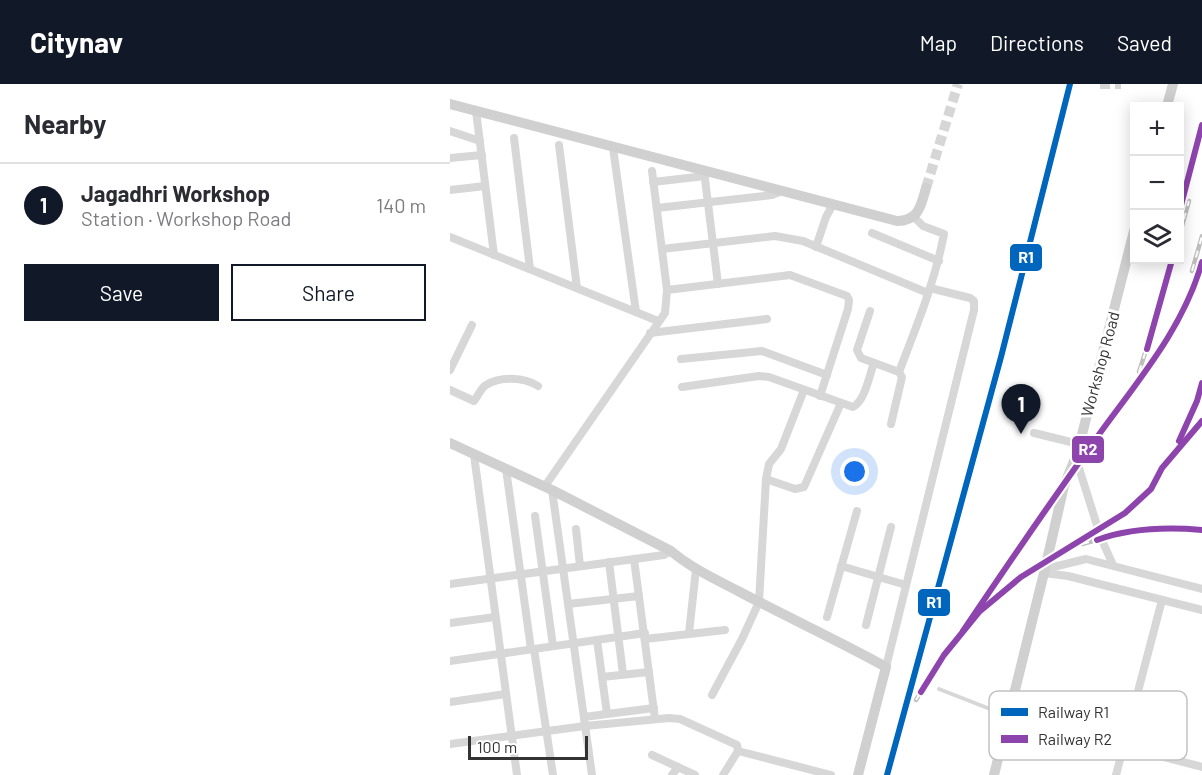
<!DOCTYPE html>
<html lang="en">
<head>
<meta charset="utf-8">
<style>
	:root { --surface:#fff; --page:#f2f2f3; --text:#2b2b33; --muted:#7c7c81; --line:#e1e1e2; --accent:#111827 }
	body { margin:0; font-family:Barlow,sans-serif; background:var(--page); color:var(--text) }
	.controls { position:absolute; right:18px; top:18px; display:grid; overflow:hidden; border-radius:0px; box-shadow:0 3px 15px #0003 }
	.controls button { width:54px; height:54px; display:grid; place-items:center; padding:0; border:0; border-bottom:2px solid var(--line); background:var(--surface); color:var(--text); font:30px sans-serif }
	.scale { position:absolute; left:18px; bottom:15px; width:120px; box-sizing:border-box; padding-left:6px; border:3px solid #333; border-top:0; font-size:16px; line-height:21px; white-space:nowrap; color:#333; -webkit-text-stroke:4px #fff; paint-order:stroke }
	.you { position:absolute; left:405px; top:388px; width:21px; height:21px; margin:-15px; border:4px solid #fff; border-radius:50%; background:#1a73e8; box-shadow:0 0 0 9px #1a73e833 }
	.badge { display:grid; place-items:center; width:39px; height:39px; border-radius:50%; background:var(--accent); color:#fff; font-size:20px; font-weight:700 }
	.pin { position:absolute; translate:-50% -50px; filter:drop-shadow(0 2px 3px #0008) }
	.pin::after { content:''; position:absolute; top:32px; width:21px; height:18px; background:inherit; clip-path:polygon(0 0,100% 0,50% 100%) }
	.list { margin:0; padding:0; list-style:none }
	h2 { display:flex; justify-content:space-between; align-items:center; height:78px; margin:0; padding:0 24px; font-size:26px }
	h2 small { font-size:20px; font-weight:400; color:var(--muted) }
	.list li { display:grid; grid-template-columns:39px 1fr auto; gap:18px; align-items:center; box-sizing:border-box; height:84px; padding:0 24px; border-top:2px solid var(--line) }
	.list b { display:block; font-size:22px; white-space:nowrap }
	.list p { margin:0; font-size:20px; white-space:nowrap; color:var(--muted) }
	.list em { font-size:20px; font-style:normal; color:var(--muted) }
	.actions { display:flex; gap:12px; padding:18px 24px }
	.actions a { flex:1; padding:14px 0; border:2px solid var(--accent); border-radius:0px; text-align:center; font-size:21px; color:var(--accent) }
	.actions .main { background:var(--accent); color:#fff }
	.icon { flex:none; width:33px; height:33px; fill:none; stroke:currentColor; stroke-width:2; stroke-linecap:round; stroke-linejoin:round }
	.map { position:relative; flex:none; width:752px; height:691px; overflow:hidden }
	header { display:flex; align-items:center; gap:36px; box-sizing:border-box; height:84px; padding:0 30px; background:var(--accent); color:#fff }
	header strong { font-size:28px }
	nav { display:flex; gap:33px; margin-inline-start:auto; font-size:21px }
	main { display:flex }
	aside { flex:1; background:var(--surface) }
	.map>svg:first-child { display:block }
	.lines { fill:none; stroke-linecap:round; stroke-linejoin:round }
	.secondary-tunnel { stroke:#d6d6d6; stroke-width:10; stroke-dasharray:10 5; stroke-linecap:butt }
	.lane { stroke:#d7d7d7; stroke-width:4 }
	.street { stroke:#d7d7d7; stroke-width:8 }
	.secondary { stroke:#d0d0d0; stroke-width:10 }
	.rail-casing { stroke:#bebebe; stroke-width:4.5 }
	.rail { stroke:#fff; stroke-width:2; stroke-dasharray:7; stroke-linecap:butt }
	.rail-1-casing { stroke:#fff; stroke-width:10 }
	.rail-2-casing { stroke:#fff; stroke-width:10 }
	.rail-1 { stroke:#0065bd; stroke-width:6 }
	.rail-2 { stroke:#8e44ad; stroke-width:6 }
	.labels { text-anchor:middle; stroke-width:6; stroke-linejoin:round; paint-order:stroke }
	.street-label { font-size:16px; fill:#333; stroke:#fff }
	.key { fill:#fff; stroke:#c2c2c2; stroke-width:1.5 }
	.key-label { font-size:16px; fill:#333 }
	.line-badge { stroke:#fff; stroke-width:2 }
	.badge-label { font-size:16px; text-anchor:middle; font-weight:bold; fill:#fff }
</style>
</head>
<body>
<header>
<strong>Citynav</strong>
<nav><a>Map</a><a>Directions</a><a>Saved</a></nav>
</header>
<main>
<aside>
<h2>Nearby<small></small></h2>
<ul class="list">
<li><span class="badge">1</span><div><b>Jagadhri Workshop</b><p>Station · Workshop Road</p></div><em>140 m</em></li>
</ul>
<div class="actions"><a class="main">Save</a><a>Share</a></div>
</aside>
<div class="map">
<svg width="752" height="691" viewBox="0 0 752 691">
	<rect width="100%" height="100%" fill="#fff"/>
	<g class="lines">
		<!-- secondary-tunnel -->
		<g class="secondary-tunnel">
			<path d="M650 0H671"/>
			<path d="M476 104 508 0"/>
		</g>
		<!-- lane -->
		<path class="lane" d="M489 605 558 632"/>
		<!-- street -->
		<g class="street">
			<path d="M26 27 44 171"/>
			<path d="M0 47 30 57"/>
			<path d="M64 54 80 185"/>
			<path d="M109 61 127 204"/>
			<path d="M163 64 186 228"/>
			<path d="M0 74 32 71"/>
			<path d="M254 87 268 200"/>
			<path d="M203 98 255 92"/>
			<path d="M0 106 35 102"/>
			<path d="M207 124 322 111 332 107"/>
			<path d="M422 149 489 177"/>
			<path d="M0 153 208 237"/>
			<path d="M366 163 376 133 383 120"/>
			<path d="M212 165 325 152 353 157 478 209"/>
			<path d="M217 206 340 191 397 212 399 216 398 225 370 312"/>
			<path d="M420 227 407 266 411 274 449 288 452 293 441 340"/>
			<path d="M200 249 317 235"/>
			<path d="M231 275 312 267 377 291"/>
			<path d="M0 286 22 241"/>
			<path d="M449 288C466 243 485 198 494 150L473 142 464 133"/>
			<path d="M232 303 309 292 319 293 403 323C415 317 419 292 424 279"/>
			<path d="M0 306 24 317C28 312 31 304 36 301 50 292 74 293 88 302"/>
			<path d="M584 349 629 360"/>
			<path d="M24 371 67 691"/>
			<path d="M627 374 628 381 651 454 663 481"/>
			<path d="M56 385 81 565"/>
			<path d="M316 395 345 405 354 403 391 319"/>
			<path d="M95 402 215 229 217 206 202 87"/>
			<path d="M102 406 142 691"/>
			<path d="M85 432 103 562"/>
			<path d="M126 445 130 482"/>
			<path d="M184 475 205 635"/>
			<path d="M159 478 173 590"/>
			<path d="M391 482 456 501"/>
			<path d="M595 485 636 475 752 505"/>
			<path d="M594 489 618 492 752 526"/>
			<path d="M0 500 214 471 221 467"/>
			<path d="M118 520 189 512"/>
			<path d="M377 533 407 427"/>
			<path d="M0 539 45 533"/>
			<path d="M416 541 441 443"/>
			<path d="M239 549 246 485"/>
			<path d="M195 555 275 546"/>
			<path d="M147 556 157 630"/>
			<path d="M84 565 103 691"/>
			<path d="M0 577 195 549"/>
			<path d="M436 583 524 226V217L520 214 480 204"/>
			<path d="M152 593 199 588"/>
			<path d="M262 611 292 555 309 518 316 395 319 380 331 365 354 306"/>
			<path d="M0 618 56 610"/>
			<path d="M134 633 204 624"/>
			<path d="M560 633 752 683"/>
			<path d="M0 660 135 642 219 634 230 635 287 661 288 667 273 691"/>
			<path d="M288 667 381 691"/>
			<path d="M202 671 245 691"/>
			<path d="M222 691 228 683"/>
			<path d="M666 691 712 516"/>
		</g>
		<!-- secondary -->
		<g class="secondary">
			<path d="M0 20 447 137C469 137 471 121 476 104"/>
			<path d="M717 22 723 0"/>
			<path d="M0 359 102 406 221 467C241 484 265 495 288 507 337 533 387 556 436 583L408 691"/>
			<path d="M544 691 594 489 614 402 627 370 684 147"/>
		</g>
		<defs>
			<g id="rail">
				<path d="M730 125 752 41"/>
				<path d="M730 149 739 117"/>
				<path d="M742 187 752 152"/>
				<path d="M689 288 703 244 722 176"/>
				<path d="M730 354 747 317 752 299"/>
				<path d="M632 460C675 448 708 442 752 446"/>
				<path d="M535 523 571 493 675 429 701 405 712 384 752 337"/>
				<path d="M513 547C556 483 600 419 645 356 685 300 733 246 752 178"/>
				<path d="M466 616 494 571 517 543"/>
			</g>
		</defs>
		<!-- rail casing -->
		<use href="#rail" class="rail-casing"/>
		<!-- rail -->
		<use href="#rail" class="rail"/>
		<defs>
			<path id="rail-1" d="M437 691 551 273 620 0"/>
			<g id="rail-2">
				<path d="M730 125 752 41"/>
				<path d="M697 265 722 176"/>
				<path d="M729 357 747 317 752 299"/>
				<path d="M647 456C680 444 717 443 752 446"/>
				<path d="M513 547C556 483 600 419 645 356 685 300 733 246 752 178"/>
				<path d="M471 608 494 571 529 528 571 493 675 429 701 405 712 384 752 337"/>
			</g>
		</defs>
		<!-- rail-1 casing -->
		<use href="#rail-1" class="rail-1-casing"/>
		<!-- rail-2 casing -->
		<use href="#rail-2" class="rail-2-casing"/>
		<!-- rail-1 -->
		<use href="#rail-1" class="rail-1"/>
		<!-- rail-2 -->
		<use href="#rail-2" class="rail-2"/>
	</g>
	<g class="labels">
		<!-- street labels -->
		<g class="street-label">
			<text transform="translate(650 280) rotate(-75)" y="6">Workshop Road</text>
		</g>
	</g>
	<!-- legend -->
	<rect x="539" y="607" width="198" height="69" rx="9" class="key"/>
	<rect x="551" y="624" width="27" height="8" fill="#0065bd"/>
	<rect x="551" y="651" width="27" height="8" fill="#8e44ad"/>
	<g class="key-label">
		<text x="588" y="634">Railway R1</text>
		<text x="588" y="661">Railway R2</text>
	</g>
	<g class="line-badge">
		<rect x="559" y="159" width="34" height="29" rx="6" fill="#0065bd"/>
		<rect x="621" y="351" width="34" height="29" rx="6" fill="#8e44ad"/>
		<rect x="467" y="504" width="34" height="29" rx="6" fill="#0065bd"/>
	</g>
	<g class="badge-label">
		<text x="576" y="179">R1</text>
		<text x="638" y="371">R2</text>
		<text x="484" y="524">R1</text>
	</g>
</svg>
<div class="controls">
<button>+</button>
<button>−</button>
<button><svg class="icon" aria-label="layers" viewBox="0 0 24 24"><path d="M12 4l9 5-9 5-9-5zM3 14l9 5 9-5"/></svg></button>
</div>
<div class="scale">100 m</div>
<div class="you"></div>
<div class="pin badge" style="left:571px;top:350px">1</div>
</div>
</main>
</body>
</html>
